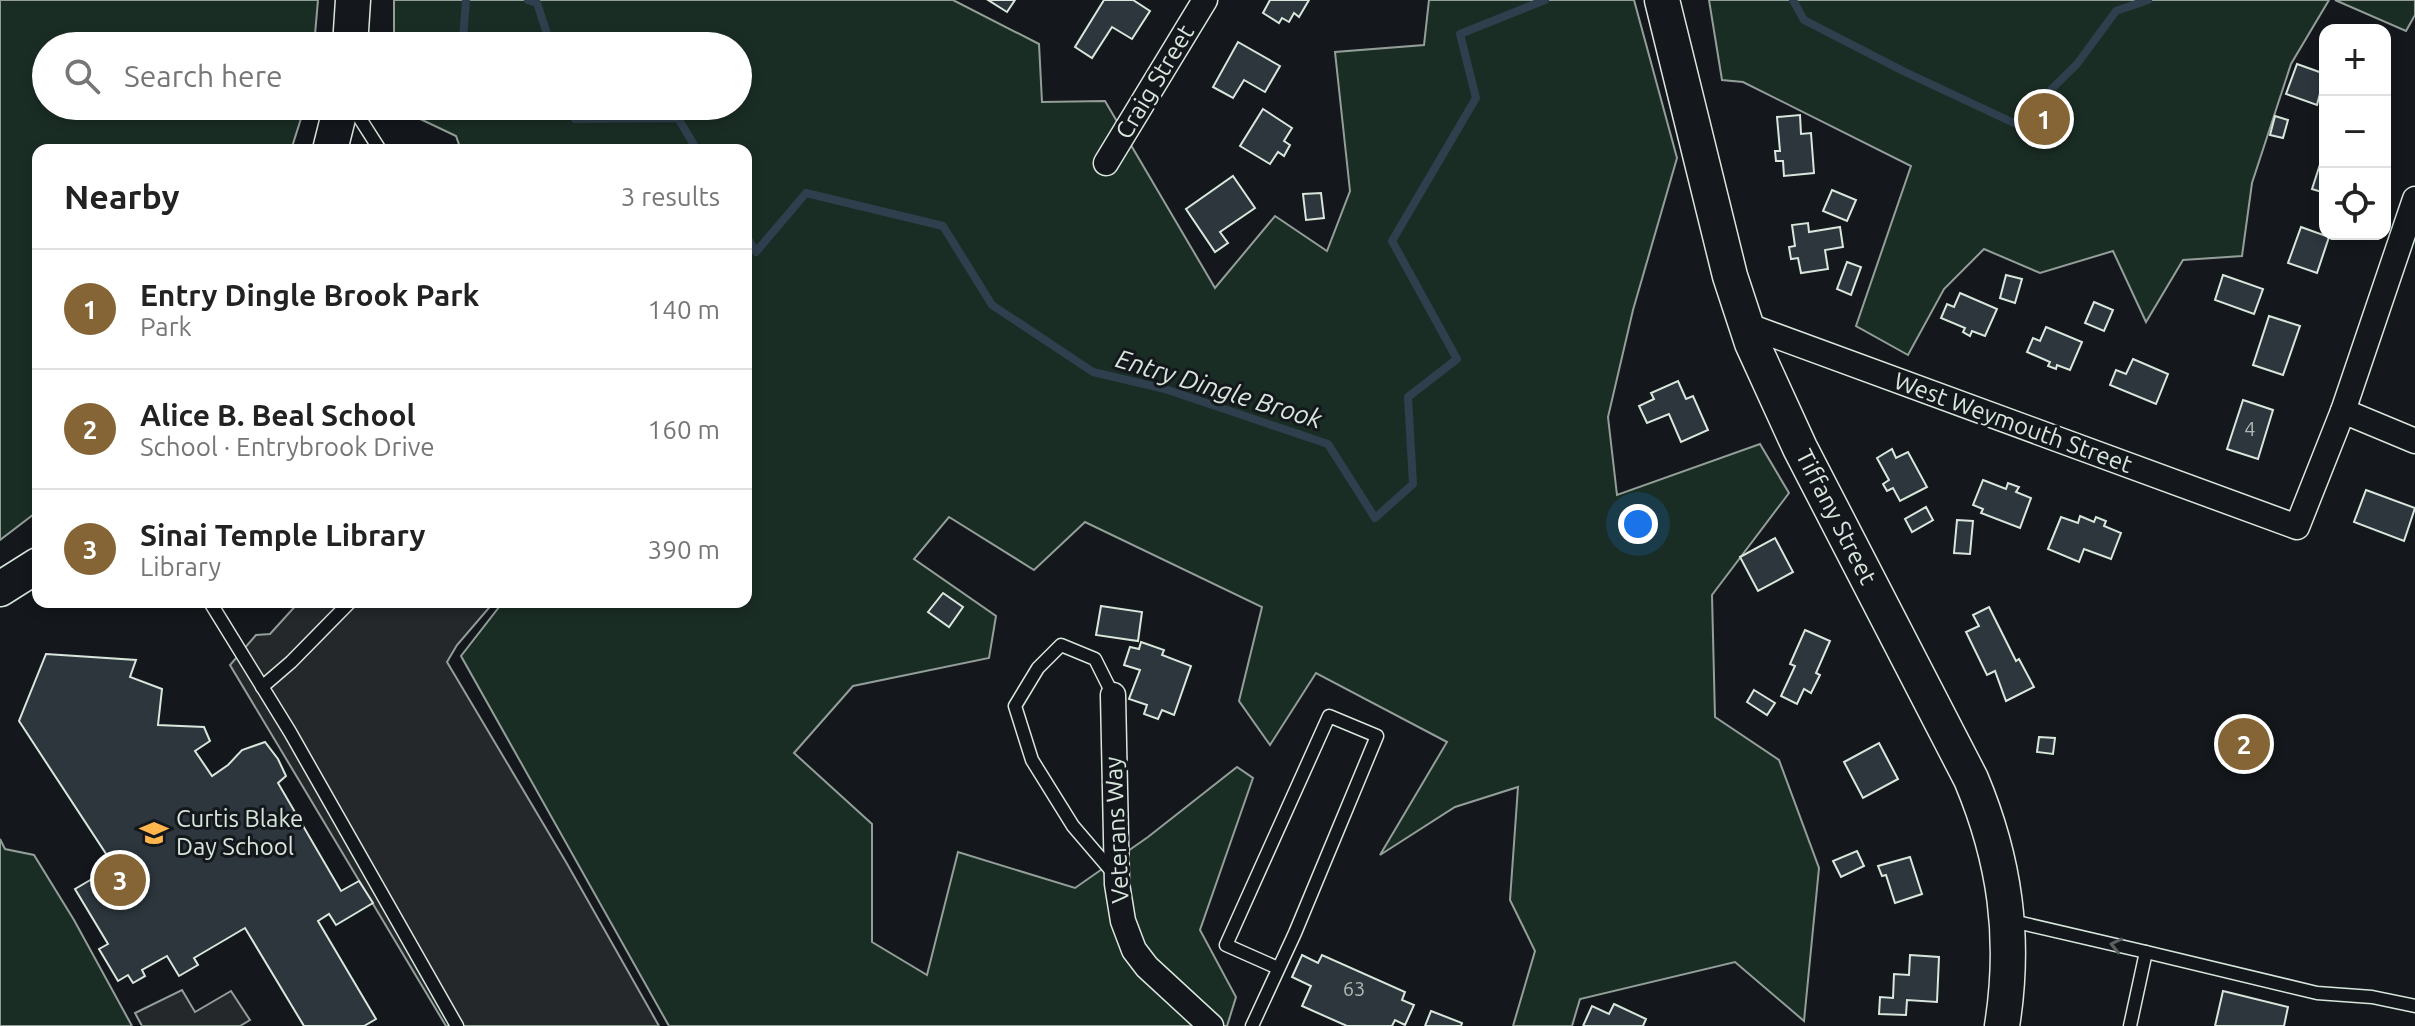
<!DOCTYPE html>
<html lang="en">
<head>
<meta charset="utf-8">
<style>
	:root { --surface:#fff; --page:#f2f2f2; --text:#222; --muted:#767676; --line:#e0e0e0; --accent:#856535 }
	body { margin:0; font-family:Ubuntu,sans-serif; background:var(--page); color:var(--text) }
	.controls { position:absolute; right:24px; top:24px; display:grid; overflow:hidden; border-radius:16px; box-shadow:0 4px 12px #0003 }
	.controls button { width:72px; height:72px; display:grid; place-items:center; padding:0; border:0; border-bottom:2px solid var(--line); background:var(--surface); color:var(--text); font:40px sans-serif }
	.you { position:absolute; left:1638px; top:524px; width:28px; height:28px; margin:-20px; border:6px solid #fff; border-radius:50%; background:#1a73e8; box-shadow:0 0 0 12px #1a73e833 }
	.badge { display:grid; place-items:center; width:52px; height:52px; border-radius:50%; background:var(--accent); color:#fff; font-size:26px; font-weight:700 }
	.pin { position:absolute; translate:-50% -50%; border:4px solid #fff; box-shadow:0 2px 8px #0006 }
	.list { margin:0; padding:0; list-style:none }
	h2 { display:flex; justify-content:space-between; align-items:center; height:104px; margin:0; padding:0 32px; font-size:34px }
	h2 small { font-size:26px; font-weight:400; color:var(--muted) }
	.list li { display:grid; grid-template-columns:52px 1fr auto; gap:24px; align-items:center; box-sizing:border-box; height:120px; padding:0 32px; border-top:2px solid var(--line) }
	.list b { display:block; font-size:30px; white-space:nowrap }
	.list p { margin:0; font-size:26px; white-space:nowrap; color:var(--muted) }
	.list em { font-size:26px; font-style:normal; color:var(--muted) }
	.icon { flex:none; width:44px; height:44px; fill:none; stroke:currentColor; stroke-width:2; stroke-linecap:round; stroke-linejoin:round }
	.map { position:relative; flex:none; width:2415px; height:1026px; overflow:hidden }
	.search { position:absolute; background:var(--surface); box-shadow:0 4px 12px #0003; left:32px; top:32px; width:720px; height:88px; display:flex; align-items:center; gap:20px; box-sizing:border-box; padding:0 28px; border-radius:44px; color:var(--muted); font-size:30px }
	.panel { position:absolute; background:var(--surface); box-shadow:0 4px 12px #0003; left:32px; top:144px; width:720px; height:464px; border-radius:16px }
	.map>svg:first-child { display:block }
	.green { fill:#1a2d24; stroke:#939e99; stroke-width:2 }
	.parking { fill:#24282b; stroke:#939e99; stroke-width:2 }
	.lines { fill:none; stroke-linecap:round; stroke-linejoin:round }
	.stream { stroke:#2f3f4d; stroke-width:8 }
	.building { fill:#2c363c; stroke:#d8e6dc; stroke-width:2 }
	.service-casing { stroke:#d8e6dc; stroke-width:15 }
	.minor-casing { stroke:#d8e6dc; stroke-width:27 }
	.secondary-casing { stroke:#d8e6dc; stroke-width:37 }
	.service { stroke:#14181c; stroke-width:12 }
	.minor { stroke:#14181c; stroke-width:24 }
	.secondary { stroke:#14181c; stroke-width:34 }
	.oneway { stroke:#59605f }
	.labels { text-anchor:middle; stroke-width:6; stroke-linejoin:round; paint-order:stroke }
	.number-label { font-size:20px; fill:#adbab4 }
	.street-label { font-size:24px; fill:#d8e6dc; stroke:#14181c }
	.poi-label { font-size:24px; fill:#d8e6dc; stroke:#14181c; text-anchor:start }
	.water-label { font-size:26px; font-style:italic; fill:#d8e6dc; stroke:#14181c }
</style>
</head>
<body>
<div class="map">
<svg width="2415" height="1026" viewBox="0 0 2415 1026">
	<rect width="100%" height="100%" fill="#14181c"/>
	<!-- green -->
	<g class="green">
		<path d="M0 0H318L314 46H46V106H305L291 150H38V511L0 540Z"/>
		<path d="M394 0H953L1039 44 1042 102 1105 101 1215 288 1275 216 1327 251 1350 191 1335 52 1424 45 1429 0H1634L1677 158 1633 310 1608 417 1617 495 1760 444 1789 493 1712 595 1715 717 1779 760 1819 868 1804 1021 1735 962 1580 999 1572 1026H1513L1535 951 1510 900 1518 787 1455 807 1380 855 1447 742 1316 673 1270 745 1239 701 1262 607 1085 522 1034 570 949 517 914 559 996 616 989 658 853 686 794 753 872 824V942L927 975 958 852 1075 888 1148 837 1237 767 1253 778 1200 930 1236 997 1227 1026H669L461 656 503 602H746V150H461L456 136 393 106H738V46H394Z"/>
		<path d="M1709 0H2329L2291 64 2252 183 2242 256 2183 260 2146 322 2113 251 2040 273 1984 249 1944 289 1908 355 1856 326 1911 166 1743 82 1722 80Z"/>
		<path d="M2335 0H2415V15L2406 31Z"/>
		<path d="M0 839 5 849 34 855 74 920 132 1026H0Z"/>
	</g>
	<!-- parking -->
	<g class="parking">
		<path d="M299 602H494L457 645 447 662 566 862 659 1026H446L230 665 256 635 270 634Z"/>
		<path d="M182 990 195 1012 231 991 250 1020 240 1026H142L135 1013Z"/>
	</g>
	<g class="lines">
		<!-- stream -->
		<g class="stream">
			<path d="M528 0 537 3 551 46"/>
			<path d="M1793 0 1804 20 1905 72 2016 124 2077 64 2116 11 2148 0"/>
			<path d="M433 46 463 38 466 0"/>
			<path d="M571 106 575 119 678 118 697 150"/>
			<path d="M746 235 756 252 806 193 943 226 992 305 1093 372 1165 389 1328 444 1375 518 1413 484 1408 397 1457 359 1392 241 1476 98 1460 34 1545 0"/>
		</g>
	</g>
	<!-- building -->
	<g class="building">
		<path d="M988 0H1015L1007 12Z"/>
		<path d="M1104 0H1133L1150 11 1132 39 1112 27 1092 58 1075 47Z"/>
		<path d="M1270 0H1309L1299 17 1294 13 1289 22 1282 18 1279 23 1263 13Z"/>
		<path d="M1238 42 1280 66 1265 92 1244 80 1233 98 1213 87Z"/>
		<path d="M2297 64 2325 74 2317 105 2286 94Z"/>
		<path d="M1263 109 1292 128 1284 141 1290 145 1284 156 1278 152 1270 164 1240 146Z"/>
		<path d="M1800 115 1801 134 1811 133 1814 173 1784 176 1783 161H1776L1775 151H1780L1777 117Z"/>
		<path d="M2275 116 2288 120 2283 138 2270 135Z"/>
		<path d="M2325 149V193L2312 189Z"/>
		<path d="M1233 176 1255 208 1220 232 1228 243 1215 252 1186 209Z"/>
		<path d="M1832 190 1856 200 1847 221 1823 211Z"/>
		<path d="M1321 193 1324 218 1306 220 1303 194Z"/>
		<path d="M1808 223 1809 232 1840 227 1843 247 1825 250 1828 269 1801 273 1798 258 1791 259 1789 247 1795 246 1792 225Z"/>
		<path d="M2301 227 2329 237 2317 273 2288 263Z"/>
		<path d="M1847 262 1861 267 1851 295 1837 289Z"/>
		<path d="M2006 275 2022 279 2015 303 2000 298Z"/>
		<path d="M2223 275 2263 289 2254 314 2215 300Z"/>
		<path d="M1960 293 1997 309 1985 336 1972 331 1970 336 1963 332 1965 328 1941 318 1947 304 1954 307Z"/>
		<path d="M2094 302 2113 310 2104 331 2085 323Z"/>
		<path d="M2269 316 2300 326 2283 375 2253 365Z"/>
		<path d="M2046 327 2082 342 2070 370 2057 365 2056 369 2048 366 2050 362 2027 352 2033 338 2040 341Z"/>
		<path d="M2133 359 2168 374 2156 404 2110 385 2116 370 2126 374Z"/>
		<path d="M1678 381 1686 399 1693 396 1708 430 1681 442 1669 414 1647 423 1639 406 1654 399 1651 393Z"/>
		<path d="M2243 400 2273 410 2258 459 2227 449Z"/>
		<path d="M1892 449 1896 458 1908 452 1927 487 1900 501 1893 488 1887 491 1883 484 1889 480 1877 458Z"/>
		<path d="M1983 480 2006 489 2008 483 2019 487 2016 492 2031 498 2020 528 1981 513 1983 509 1973 505Z"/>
		<path d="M2366 490 2415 508 2404 541 2354 522Z"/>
		<path d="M1926 507 1933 520 1912 532 1905 519Z"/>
		<path d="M2080 516 2094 522 2096 517 2106 521 2104 526 2121 533 2111 559 2084 549 2079 562 2048 549 2061 517 2078 523Z"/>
		<path d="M1957 520 1973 521 1970 554 1954 553Z"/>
		<path d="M1775 538 1793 572 1758 591 1740 557Z"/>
		<path d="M943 593 963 607 949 627 928 612Z"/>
		<path d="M1101 606 1142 612 1138 641 1096 635Z"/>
		<path d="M1989 607 2016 661 2019 659 2034 687 2006 701 1995 671 1987 675 1966 632 1979 626 1973 615Z"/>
		<path d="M1805 630 1830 641 1816 673 1820 675 1811 693 1804 689 1797 704 1781 696 1795 666 1790 664Z"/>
		<path d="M1141 642 1164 650 1162 655 1191 666 1174 715 1162 710 1158 719 1144 714 1147 705 1129 699 1140 670 1124 665 1130 647 1139 649Z"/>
		<path d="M46 654 136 660 130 677 162 689 158 725 204 727 210 741 195 751 212 776 228 765 242 750 265 742 278 759 286 776 278 783 341 891 359 881 373 903 336 925 329 914 318 921 376 1019 364 1026H304L245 928 194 958 198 965 179 976 167 956 142 970 145 976 133 983 128 975 118 981 99 949 108 944 75 889 114 866 19 721Z"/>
		<path d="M1754 690 1775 703 1767 715 1747 702Z"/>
		<path d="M2039 737 2055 738 2053 754 2037 752Z"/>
		<path d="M1879 743 1898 779 1863 798 1844 762Z"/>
		<path d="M1857 851 1864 866 1841 877 1833 861Z"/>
		<path d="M1910 857 1922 894 1895 903 1886 875 1882 876 1878 866Z"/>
		<path d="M1302 955 1318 963 1322 955 1405 992 1402 1000 1414 1005 1405 1025 1395 1020 1392 1026H1347L1302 1006 1311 986 1292 977Z"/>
		<path d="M1910 955 1939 957 1937 1002 1907 1000 1906 1015 1879 1014 1880 997 1893 998 1894 974 1909 975Z"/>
		<path d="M2223 991 2288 1007 2284 1026H2215Z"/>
		<path d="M1614 1004 1646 1019 1643 1026H1583L1592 1006 1609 1014Z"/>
		<path d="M1431 1011 1462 1023 1461 1026H1425Z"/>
	</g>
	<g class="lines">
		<defs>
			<g id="service">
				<path d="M352 106 380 150"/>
				<path d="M210 602 290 732 457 1026"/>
				<path d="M262 687 291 662 350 602"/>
				<path d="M1113 695 1095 659 1061 645 1038 668 1015 706 1032 760 1073 826 1115 875"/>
				<path d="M2008 920 2146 952 2130 1026"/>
				<path d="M2146 952 2317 993 2372 997 2415 1006"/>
				<path d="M1252 1026 1295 933 1377 736 1329 716 1226 945 1278 968"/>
			</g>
			<g id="minor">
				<path d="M1106 163 1205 0"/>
				<path d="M1746 325 2297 527 2343 411 2415 199"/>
				<path d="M2343 411 2415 441"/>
				<path d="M1113 695 1117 884 1123 921 1134 950 1147 967 1211 1026"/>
			</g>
			<g id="secondary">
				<path d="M1662 0 1730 276 1752 343 1800 448 1971 779C2005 860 2016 938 2002 1026"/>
				<path d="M350 46 353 0"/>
				<path d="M330 150 341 106"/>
				<path d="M0 589 38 565"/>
			</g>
		</defs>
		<!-- service casing -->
		<use href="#service" class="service-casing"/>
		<!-- minor casing -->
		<use href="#minor" class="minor-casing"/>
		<!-- secondary casing -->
		<use href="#secondary" class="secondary-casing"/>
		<!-- service -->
		<use href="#service" class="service"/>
		<!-- minor -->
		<use href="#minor" class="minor"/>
		<!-- secondary -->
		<use href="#secondary" class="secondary"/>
	</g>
	<!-- one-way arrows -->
	<defs><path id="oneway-chevron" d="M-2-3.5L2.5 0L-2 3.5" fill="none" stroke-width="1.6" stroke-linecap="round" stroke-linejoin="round" transform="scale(2)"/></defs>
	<use class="oneway" href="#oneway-chevron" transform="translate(2116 945) rotate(-167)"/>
	<!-- icons -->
	<defs>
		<symbol id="school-bare" viewBox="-9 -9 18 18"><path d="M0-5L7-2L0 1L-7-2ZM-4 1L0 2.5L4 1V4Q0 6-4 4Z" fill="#ffb74d" stroke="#14181c" stroke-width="2.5" paint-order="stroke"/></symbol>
	</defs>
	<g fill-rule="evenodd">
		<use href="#school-bare" x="134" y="813" width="40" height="40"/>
	</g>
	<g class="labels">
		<!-- number labels -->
		<g class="number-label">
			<text x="2250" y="436">4</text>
			<text x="1354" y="996">63</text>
		</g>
		<!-- street labels -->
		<g class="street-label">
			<text transform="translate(1155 82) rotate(-59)" y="8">Craig Street</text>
			<text transform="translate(2013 423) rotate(20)" y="8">West Weymouth Street</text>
			<text transform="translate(1836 517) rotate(63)" y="8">Tiffany Street</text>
			<text transform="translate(1117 830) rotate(-93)" y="8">Veterans Way</text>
		</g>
		<!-- poi labels -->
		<g class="poi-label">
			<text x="176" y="827">Curtis Blake<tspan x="176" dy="28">Day School</tspan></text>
		</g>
		<!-- water labels -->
		<g class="water-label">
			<text transform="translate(1219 389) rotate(17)" y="9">Entry Dingle Brook</text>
		</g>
	</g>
</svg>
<div class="controls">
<button>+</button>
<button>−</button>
<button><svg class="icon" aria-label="locate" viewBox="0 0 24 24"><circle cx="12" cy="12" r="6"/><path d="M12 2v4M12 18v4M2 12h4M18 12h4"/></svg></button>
</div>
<div class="you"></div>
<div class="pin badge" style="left:2044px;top:119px">1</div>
<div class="pin badge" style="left:2244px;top:744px">2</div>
<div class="pin badge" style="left:120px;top:880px">3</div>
<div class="search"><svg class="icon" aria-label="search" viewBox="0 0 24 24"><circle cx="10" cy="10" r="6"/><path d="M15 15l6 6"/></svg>Search here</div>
<section class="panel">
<h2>Nearby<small>3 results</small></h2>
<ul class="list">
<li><span class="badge">1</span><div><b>Entry Dingle Brook Park</b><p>Park</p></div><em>140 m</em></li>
<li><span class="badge">2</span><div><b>Alice B. Beal School</b><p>School · Entrybrook Drive</p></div><em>160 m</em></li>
<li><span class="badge">3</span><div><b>Sinai Temple Library</b><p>Library</p></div><em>390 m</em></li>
</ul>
</section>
</div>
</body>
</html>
